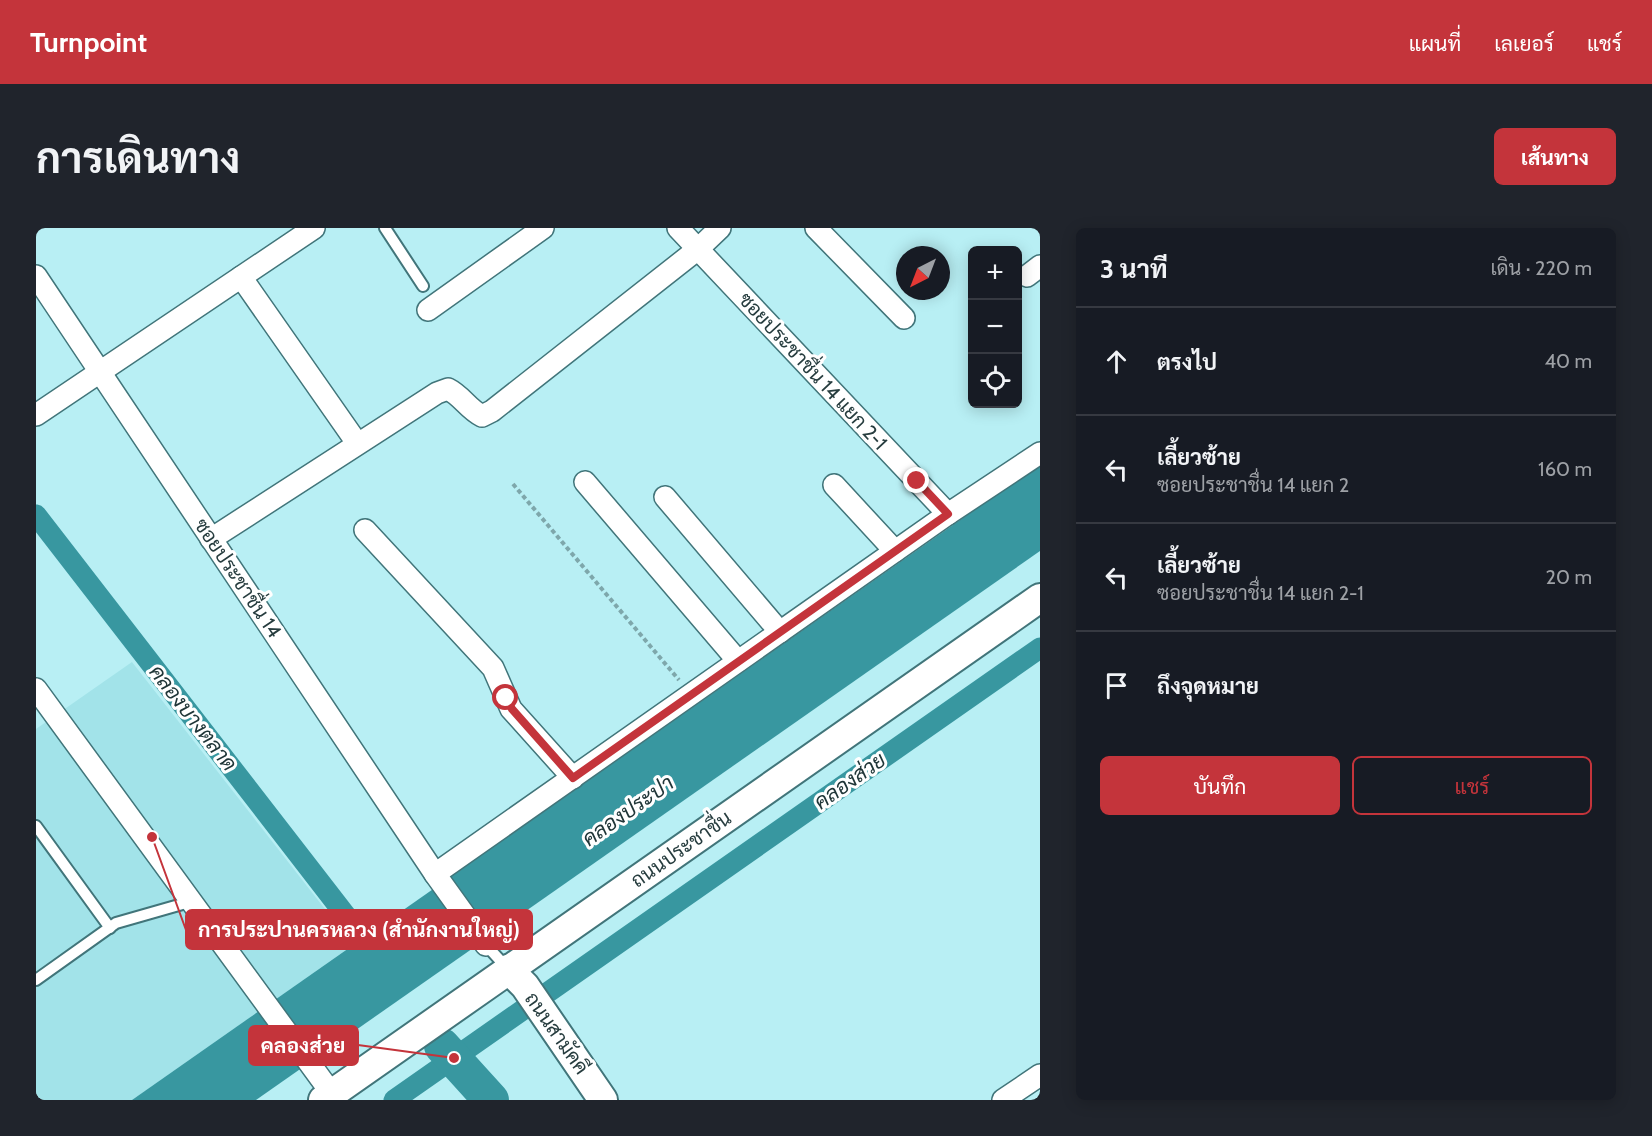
<!DOCTYPE html>
<html lang="th">
<head>
<meta charset="utf-8">
<style>
	:root { --surface:#171b24; --page:#20242c; --text:#f1f3f6; --muted:#9ea1a6; --line:#363941; --accent:#c4343b }
	body { margin:0; font-family:Cabin,Sarabun,sans-serif; background:var(--page); color:var(--text) }
	.controls { position:absolute; right:18px; top:18px; display:grid; overflow:hidden; border-radius:9px; box-shadow:0 3px 15px #0003 }
	.controls button { width:54px; height:54px; display:grid; place-items:center; padding:0; border:0; border-bottom:2px solid var(--line); background:var(--surface); color:var(--text); font:30px sans-serif }
	.compass { position:absolute; left:860px; top:18px; width:54px; height:54px; border-radius:50%; background:var(--surface); box-shadow:0 3px 15px #0003; rotate:222deg }
	.stop { position:absolute; width:18px; height:18px; margin:-14px; border:4px solid #c4343b; border-radius:50%; background:#fff }
	.stop.end { background:#c4343b; border-color:#fff; box-shadow:0 2px 6px #0008 }
	.list { margin:0; padding:0; list-style:none }
	h2 { display:flex; justify-content:space-between; align-items:center; height:78px; margin:0; padding:0 24px; font-size:26px }
	h2 small { font-size:20px; font-weight:400; color:var(--muted) }
	.list li { display:grid; grid-template-columns:39px 1fr auto; gap:18px; align-items:center; box-sizing:border-box; height:108px; padding:0 24px; border-top:2px solid var(--line) }
	.list b { display:block; font-size:22px; white-space:nowrap }
	.list p { margin:0; font-size:20px; white-space:nowrap; color:var(--muted) }
	.list em { font-size:20px; font-style:normal; color:var(--muted) }
	.actions { display:flex; gap:12px; padding:18px 24px }
	.actions a { flex:1; padding:14px 0; border:2px solid var(--accent); border-radius:9px; text-align:center; font-size:21px; color:var(--accent) }
	.actions .main { background:var(--accent); color:#fff }
	.icon { flex:none; width:33px; height:33px; fill:none; stroke:currentColor; stroke-width:2; stroke-linecap:round; stroke-linejoin:round }
	.map { position:relative; flex:none; width:1004px; height:872px; overflow:hidden; border-radius:9px }
	header { display:flex; align-items:center; gap:36px; box-sizing:border-box; height:84px; padding:0 30px; background:var(--accent); color:#fff }
	header strong { font-size:28px }
	nav { display:flex; gap:33px; margin-inline-start:auto; font-size:21px }
	.intro { display:flex; align-items:center; justify-content:space-between; box-sizing:border-box; height:144px; padding:0 36px }
	h1 { margin:0; font-size:42px }
	.button { padding:15px 27px; border-radius:9px; background:var(--accent); color:#fff; font-size:21px; font-weight:700 }
	main { display:flex; gap:36px; padding:0 36px }
	aside { flex:1; background:var(--surface); border-radius:9px; box-shadow:0 3px 15px #0003 }
	.map>svg:first-child { display:block }
	.built { fill:#a2e3e9 }
	.water { fill:#3897a0 }
	.lines { fill:none; stroke-linecap:round; stroke-linejoin:round }
	.canal { stroke:#3897a0; stroke-width:21 }
	.river { stroke:#3897a0; stroke-width:36 }
	.service-casing { stroke:#41757a; stroke-width:14 }
	.minor-casing { stroke:#41757a; stroke-width:24 }
	.secondary-casing { stroke:#41757a; stroke-width:32 }
	.path { stroke:#7ea7ab; stroke-width:4; stroke-dasharray:4.5 3; stroke-linecap:butt }
	.service { stroke:#fff; stroke-width:10 }
	.minor { stroke:#fff; stroke-width:21 }
	.secondary { stroke:#fff; stroke-width:28 }
	.route { stroke:#c4343b; stroke-width:8 }
	.labels { text-anchor:middle; stroke-width:6; stroke-linejoin:round; paint-order:stroke }
	.street-label { font-size:20px; fill:#273d3f; stroke:#fff }
	.water-label { font-size:21px; font-style:italic; fill:#203638; stroke:#fff }
	.leader { fill:none; stroke:#c4343b; stroke-width:2 }
	.callout-dot { fill:#c4343b; stroke:#fff; stroke-width:2 }
	.callout { fill:#c4343b; stroke:#c4343b; stroke-width:2 }
	.callout-label { font-size:21px; text-anchor:middle; font-weight:bold; fill:#fff }
</style>
</head>
<body>
<header>
<strong>Turnpoint</strong>
<nav><a>แผนที่</a><a>เลเยอร์</a><a>แชร์</a></nav>
</header>
<div class="intro"><h1>การเดินทาง</h1><a class="button">เส้นทาง</a></div>
<main>
<div class="map">
<svg width="1004" height="872" viewBox="0 0 1004 872">
	<rect width="100%" height="100%" fill="#b8eff4"/>
	<!-- built -->
	<path class="built" d="M96 434 317 717 96 872H0V501Z"/>
	<!-- water -->
	<path class="water" d="M1004 236V323L220 872H96Z"/>
	<g class="lines">
		<!-- canal -->
		<g class="canal">
			<path d="M0 287 314 693"/>
			<path d="M358 872 1004 420"/>
		</g>
		<!-- river -->
		<path class="river" d="M406 818 455 872"/>
		<defs>
			<g id="service">
				<path d="M349 0 387 58"/>
				<path d="M0 598 74 700"/>
				<path d="M450 717 472 741"/>
				<path d="M0 752 80 695 157 673"/>
			</g>
			<g id="minor">
				<path d="M642 0 912 286"/>
				<path d="M780 0 868 90"/>
				<path d="M0 48 399 646 450 717"/>
				<path d="M991 48 1004 38"/>
				<path d="M205 49 321 215"/>
				<path d="M392 82 507 0"/>
				<path d="M0 187 278 0"/>
				<path d="M549 254 702 433"/>
				<path d="M798 257 859 323"/>
				<path d="M629 269 744 404"/>
				<path d="M329 302 457 440 475 481 537 550"/>
				<path d="M175 311 401 165 412 161C426 168 432 181 446 188L456 183 662 21 684 0"/>
				<path d="M0 461 296 866"/>
				<path d="M399 646 912 286 1004 225"/>
				<path d="M967 872 1004 847"/>
			</g>
			<g id="secondary">
				<path d="M472 741 489 758 567 872"/>
				<path d="M287 872 1004 370"/>
			</g>
		</defs>
		<!-- service casing -->
		<use href="#service" class="service-casing"/>
		<!-- minor casing -->
		<use href="#minor" class="minor-casing"/>
		<!-- secondary casing -->
		<use href="#secondary" class="secondary-casing"/>
		<!-- path -->
		<path class="path" d="M477 256 643 452"/>
		<!-- service -->
		<use href="#service" class="service"/>
		<!-- minor -->
		<use href="#minor" class="minor"/>
		<!-- secondary -->
		<use href="#secondary" class="secondary"/>
	</g>
	<g class="lines">
		<!-- route -->
		<path class="route" d="M470 470 476 481 537 550 912 286 881 253"/>
	</g>
	<g class="labels">
		<!-- street labels -->
		<g class="street-label">
			<text transform="translate(777 143) rotate(47)" y="7">ซอยประชาชื่น 14 แยก 2-1</text>
			<text transform="translate(202 350) rotate(56)" y="7">ซอยประชาชื่น 14</text>
			<text transform="translate(645 621) rotate(-35)" y="7">ถนนประชาชื่น</text>
			<text transform="translate(521 805) rotate(55)" y="7">ถนนสามัคคี</text>
		</g>
		<!-- water labels -->
		<g class="water-label">
			<text transform="translate(157 490) rotate(52)" y="7">คลองบางตลาด</text>
			<text transform="translate(814 553) rotate(-35)" y="7">คลองส่วย</text>
			<text transform="translate(592 583) rotate(-35)" y="7">คลองประปา</text>
		</g>
	</g>
	<!-- callouts -->
	<path class="leader" d="M116 609L150 702M418 830L322 817"/>
	<g class="callout-dot">
		<circle cx="116" cy="609" r="6"/>
		<circle cx="418" cy="830" r="6"/>
	</g>
	<g class="callout">
		<rect x="150" y="682" width="346" height="39" rx="6"/>
		<rect x="213" y="798" width="109" height="39" rx="6"/>
	</g>
	<g class="callout-label">
		<text x="323" y="709">การประปานครหลวง (สำนักงานใหญ่)</text>
		<text x="267" y="825">คลองส่วย</text>
	</g>
</svg>
<div class="controls">
<button>+</button>
<button>−</button>
<button><svg class="icon" aria-label="locate" viewBox="0 0 24 24"><circle cx="12" cy="12" r="6"/><path d="M12 2v4M12 18v4M2 12h4M18 12h4"/></svg></button>
</div>
<svg class="compass" viewBox="-18 -18 36 36"><path d="M0-13l5 13h-10z" fill="#e53935"/><path d="M0 13l5-13h-10z" fill="#9ea1a6"/></svg>
<div class="stop" style="left:470px;top:470px"></div>
<div class="stop end" style="left:881px;top:253px"></div>
</div>
<aside>
<h2>3 นาที<small>เดิน · 220 m</small></h2>
<ul class="list">
<li><svg class="icon" aria-label="ahead" viewBox="0 0 24 24"><path d="M12 20V5M6 11l6-6 6 6"/></svg><div><b>ตรงไป</b></div><em>40 m</em></li>
<li><svg class="icon" aria-label="left" viewBox="0 0 24 24"><path d="M17 20v-9H6M10 6l-5 5 5 5"/></svg><div><b>เลี้ยวซ้าย</b><p>ซอยประชาชื่น 14 แยก 2</p></div><em>160 m</em></li>
<li><svg class="icon" aria-label="left" viewBox="0 0 24 24"><path d="M17 20v-9H6M10 6l-5 5 5 5"/></svg><div><b>เลี้ยวซ้าย</b><p>ซอยประชาชื่น 14 แยก 2-1</p></div><em>20 m</em></li>
<li><svg class="icon" aria-label="arrive" viewBox="0 0 24 24"><path d="M6 21V4h12l-3 4 3 4H6"/></svg><div><b>ถึงจุดหมาย</b></div></li>
</ul>
<div class="actions"><a class="main">บันทึก</a><a>แชร์</a></div>
</aside>
</main>
</body>
</html>
